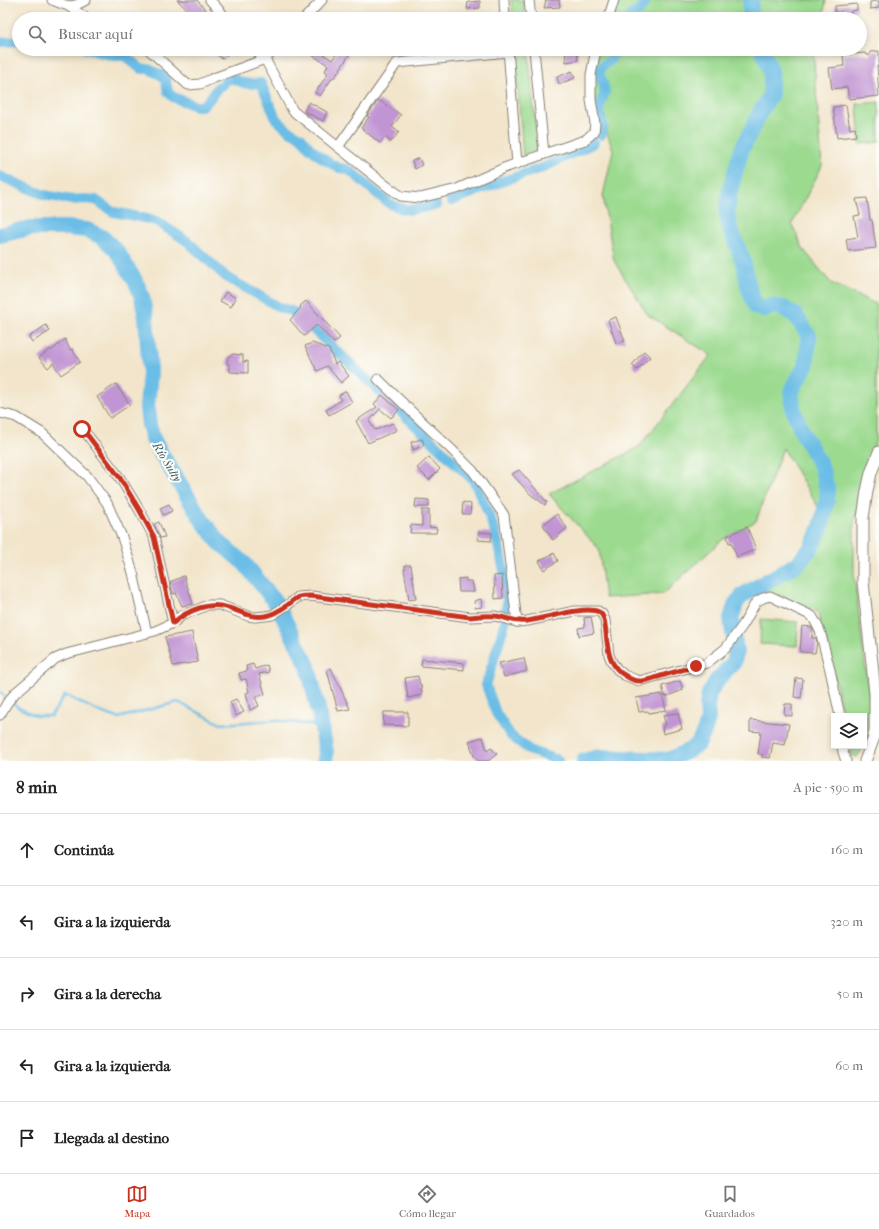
<!DOCTYPE html>
<html lang="es">
<head>
<meta charset="utf-8">
<style>
	:root { --surface:#fff; --page:#f2f2f2; --text:#222; --muted:#767676; --line:#e0e0e0; --accent:#c8321e }
	body { margin:0; font-family:"IM FELL French Canon",serif; background:var(--page); color:var(--text) }
	.controls { position:absolute; right:12px; bottom:12px; display:grid; overflow:hidden; border-radius:0px; box-shadow:0 2px 6px #0003 }
	.controls button { width:36px; height:36px; display:grid; place-items:center; padding:0; border:0; border-bottom:1px solid var(--line); background:var(--surface); color:var(--text); font:20px sans-serif }
	.stop { position:absolute; width:12px; height:12px; margin:-9px; border:3px solid #c8321e; border-radius:50%; background:#fff }
	.stop.end { background:#c8321e; border-color:#fff; box-shadow:0 1px 4px #0008 }
	.list { margin:0; padding:0; list-style:none }
	h2 { display:flex; justify-content:space-between; align-items:center; height:52px; margin:0; padding:0 16px; font-size:17px }
	h2 small { font-size:13px; font-weight:400; color:var(--muted) }
	.list li { display:grid; grid-template-columns:26px 1fr auto; gap:12px; align-items:center; box-sizing:border-box; height:72px; padding:0 16px; border-top:1px solid var(--line) }
	.list b { display:block; font-size:15px; white-space:nowrap }
	.list em { font-size:13px; font-style:normal; color:var(--muted) }
	.icon { flex:none; width:22px; height:22px; fill:none; stroke:currentColor; stroke-width:2; stroke-linecap:round; stroke-linejoin:round }
	.map { position:relative; flex:none; width:879px; height:761px; overflow:hidden }
	.search { position:absolute; background:var(--surface); box-shadow:0 2px 6px #0003; left:12px; right:12px; top:12px; height:44px; display:flex; align-items:center; gap:10px; box-sizing:border-box; padding:0 14px; border-radius:22px; color:var(--muted); font-size:15px }
	.sheet { height:412px; background:var(--surface) }
	nav { display:flex; justify-content:space-around; align-items:center; box-sizing:border-box; height:56px; border-top:1px solid var(--line); background:var(--surface); font-size:11px; color:var(--muted) }
	nav a { display:grid; justify-items:center; gap:2px }
	nav .on { color:var(--accent) }
	.map>svg:first-child { display:block }
	.green { fill:#9cda90; stroke:#5c7b56 }
	.lines { fill:none; stroke-linecap:round; stroke-linejoin:round }
	.stream { stroke:#6bbde6; stroke-width:2.5 }
	.canal { stroke:#6bbde6; stroke-width:10 }
	.river { stroke:#6bbde6; stroke-width:16 }
	.building { fill:#c195d4 }
	.minor-casing { stroke:#878074; stroke-width:11 }
	.tertiary-casing { stroke:#878074; stroke-width:13 }
	.minor { stroke:#fff; stroke-width:9 }
	.tertiary { stroke:#fff; stroke-width:11 }
	.route { stroke:#c8321e; stroke-width:5 }
	.labels { text-anchor:middle; stroke-width:4; stroke-linejoin:round; paint-order:stroke }
	.water-label { font-size:12px; font-style:italic; fill:#3c5c6d; stroke:#fdfcf7 }
</style>
</head>
<body>
<div class="map">
<svg width="879" height="761" viewBox="0 0 879 761">
	<rect width="100%" height="100%" fill="#fdfcf7"/>
	<filter id="ink" filterUnits="userSpaceOnUse"><feTurbulence type="fractalNoise" baseFrequency=".025" numOctaves="2"/><feDisplacementMap in="SourceGraphic" scale="8" xChannelSelector="R" yChannelSelector="G"/><feConvolveMatrix kernelMatrix="1 2 1 2 8 2 1 2 1" color-interpolation-filters="sRGB"/></filter>
	<filter id="wash" filterUnits="userSpaceOnUse"><feTurbulence type="fractalNoise" baseFrequency=".012" numOctaves="4" result="noise"/><feDisplacementMap in="SourceGraphic" scale="16" xChannelSelector="R" yChannelSelector="G"/><feGaussianBlur stdDeviation="0.9" result="paint"/><feColorMatrix in="noise" values="0 0 0 0 0 0 0 0 0 0 0 0 0 0 0 0 0 1.4 0 .05"/><feComposite in="paint" operator="in"/></filter>
	<g filter="url(#wash)">
		<rect width="100%" height="100%" fill="#f2e5cb"/>
		<!-- green -->
		<g class="green">
			<path d="M511 0H523L525 19H513Z"/>
			<path d="M615 0H826L823 19H609Z"/>
			<path d="M515 49H528L538 150 523 156Z"/>
			<path d="M600 49H813L822 166 792 224 803 249 831 283 876 304V438L854 523V575L869 697 870 722 868 739 857 757 853 756 849 746H864V716H843L829 651 817 611 748 593C761 586 777 580 788 570 807 553 813 531 818 507L783 448 756 521 722 540 663 594 605 598 599 549 549 494 639 447 711 355 648 315 614 261 603 196 613 150 590 85Z"/>
			<path d="M879 102V142L860 144 857 104Z"/>
			<path d="M761 619 798 622 797 646 760 644Z"/>
		</g>
		<g class="lines">
			<!-- stream -->
			<path class="stream" d="M0 692 19 708 37 716H51L65 695 100 712 118 718 178 702 221 724 274 720 321 726"/>
			<!-- canal -->
			<g class="canal">
				<path d="M629 19 631 15 639 11 647 0"/>
				<path d="M0 42 19 41"/>
				<path d="M86 49 114 56H125L141 69H149L163 76 166 81 168 92 173 97 196 106H202L208 101 218 87 223 85 226 80C234 77 237 81 244 83 249 85 256 83 261 83L276 119 288 130 301 137 310 148 325 160 339 168 348 169 388 203 400 208 410 210 436 205"/>
				<path d="M601 135 603 127 599 108 605 92 603 83 599 73C601 66 604 64 610 61L613 56 612 49"/>
				<path d="M0 176 44 195 72 200 84 199 96 200 113 212 130 215 156 221 187 241 226 277 281 308 294 312 341 355 473 480 485 505 495 532 508 588 506 614"/>
				<path d="M451 201 503 181 542 168 594 143"/>
				<path d="M506 619 486 685 496 713 511 736 531 751 558 760"/>
			</g>
			<!-- river -->
			<g class="river">
				<path d="M750 19 751 0"/>
				<path d="M0 235 30 228H67L87 230 102 237 116 250 136 282 142 297 146 318 150 373 147 407 149 425 153 439 162 455 202 520 219 542 245 564 276 603 308 666 320 717 326 752 325 761"/>
				<path d="M584 761 599 757 668 760 688 751 698 744 705 730 708 719 707 706 709 694 717 680 734 662 736 651 731 619 736 603 743 595 757 587 797 564 811 548 821 527 827 501V489L821 466 803 434 794 412 791 392 806 365 809 336 795 315 783 308 772 306 764 310 756 307 749 289 743 261 730 228 727 211 730 190 741 151 759 114 771 94V71L762 49"/>
			</g>
		</g>
		<g id="blocks">
			<!-- building -->
			<g class="building">
				<path d="M177 0H197L214 19H197Z"/>
				<path d="M546 0H559L560 7 544 8Z"/>
				<path d="M480 1V8L467 9 468 2Z"/>
				<path d="M879 1V8L870 9V2Z"/>
				<path d="M857 4V10L851 11V19H843L842 12 835 13V6Z"/>
				<path d="M210 49H234L222 59Z"/>
				<path d="M316 49 332 60 340 49 349 55 335 77H333L320 96 315 93 328 73 325 71 328 65 312 55Z"/>
				<path d="M565 49H577L578 60 566 62Z"/>
				<path d="M879 51V66H877L879 96 849 99 847 87 832 89 829 68 844 66 843 55 865 53 866 55H870V52Z"/>
				<path d="M572 71 575 78 559 84 557 77Z"/>
				<path d="M378 101H380L401 115 392 127 399 132 391 142 385 137 380 143 361 128 369 117 367 116Z"/>
				<path d="M309 102 327 112 323 121 304 111Z"/>
				<path d="M846 105 850 129 855 128 856 136 837 138 833 107Z"/>
				<path d="M419 158 422 165 415 169 412 161Z"/>
				<path d="M867 198 870 220H872L876 248 848 251 846 239 858 237 854 216 860 215 856 199Z"/>
				<path d="M226 292 236 298 231 307 220 301Z"/>
				<path d="M306 301 340 338 334 343 317 325 304 336 290 320 301 307 300 306Z"/>
				<path d="M616 317 625 341 616 343 608 320Z"/>
				<path d="M46 325 50 331 32 342 29 337Z"/>
				<path d="M65 339 70 350 72 349 80 362 61 375 53 363 48 368 39 358 50 349 51 351Z"/>
				<path d="M312 343 329 349 335 364 338 362 349 376 341 383 327 366 317 371 305 346Z"/>
				<path d="M644 351 650 357 637 370 632 365Z"/>
				<path d="M233 354 243 355V362L248 361V373L230 372V365L227 364 228 357Z"/>
				<path d="M116 384 130 405 110 418 97 397Z"/>
				<path d="M346 391 352 402 329 415 326 410 341 400 339 395Z"/>
				<path d="M382 395 399 410 391 418 380 409 369 421 375 430 393 423 397 430 368 443 356 421 377 407 374 404Z"/>
				<path d="M422 439 424 445 413 450 411 442Z"/>
				<path d="M429 457 440 469 429 480 417 468Z"/>
				<path d="M519 470 547 502 545 505 530 494 512 474Z"/>
				<path d="M416 499 429 500V507H415Z"/>
				<path d="M463 502 471 504 470 514H462Z"/>
				<path d="M169 504 172 511 163 515 160 508Z"/>
				<path d="M422 510H429V527L437 528 436 533H410L411 525 422 526Z"/>
				<path d="M557 514 567 528 553 540 543 525Z"/>
				<path d="M159 522 165 537 160 538 154 524Z"/>
				<path d="M747 527 756 549 737 557 731 542 729 543 727 536Z"/>
				<path d="M479 532 492 533 491 541 478 540Z"/>
				<path d="M554 553 558 561 544 570 539 561Z"/>
				<path d="M405 565H411L416 599 409 600 404 569H405Z"/>
				<path d="M502 575 503 598 495 599 494 576Z"/>
				<path d="M184 576 193 604 182 606 176 593 173 594 170 582Z"/>
				<path d="M466 578V581H472L474 592H459L458 579Z"/>
				<path d="M481 599 482 607 475 608 474 601Z"/>
				<path d="M591 617 594 633 579 636 578 628 585 627 584 618Z"/>
				<path d="M802 626 811 627 812 628V638H816L817 642 815 653 800 652Z"/>
				<path d="M192 632 198 662 173 666 165 637Z"/>
				<path d="M524 658 527 671 504 677 499 663Z"/>
				<path d="M422 659 464 663V670L421 666Z"/>
				<path d="M253 664 255 669 267 665 269 672 259 674 265 694 255 697 259 706 250 710 246 693 249 692 246 679 241 680 239 673 247 671 246 666Z"/>
				<path d="M331 668 350 709 338 711 327 670Z"/>
				<path d="M418 676 420 685H421L422 695 408 698 405 678Z"/>
				<path d="M796 678 803 679 801 698 794 697Z"/>
				<path d="M680 681 683 690 665 697 662 686Z"/>
				<path d="M662 694 666 710 649 713 648 711 639 712 636 698Z"/>
				<path d="M236 699 244 712 236 716 230 702Z"/>
				<path d="M785 704H792V716L784 715Z"/>
				<path d="M384 712H408V726L383 725Z"/>
				<path d="M678 713 682 729 663 734 662 727 666 725 663 715Z"/>
				<path d="M750 720 789 724 785 745 773 743 770 758 762 757V754H758L761 732 750 731Z"/>
				<path d="M483 737 487 751 491 748 497 754 488 761H479L474 756 469 741Z"/>
			</g>
		</g>
	</g>
	<g filter="url(#ink)">
		<use href="#blocks" fill-opacity="0" stroke="#878074" stroke-width="1"/>
		<g class="lines">
			<defs>
				<g id="minor">
					<path d="M52 0C67 6 71 9 86 0"/>
					<path d="M210 0 227 19"/>
					<path d="M504 0 505 19"/>
					<path d="M529 0 531 19"/>
					<path d="M68 6 88 19"/>
					<path d="M304 19 322 0"/>
					<path d="M608 19 614 0"/>
					<path d="M148 49 188 85 200 84 214 78 265 59 275 49"/>
					<path d="M255 49 265 59 293 111 388 187 401 196 420 198 457 189 504 168 585 140 594 132 595 123 591 100V75L596 49"/>
					<path d="M508 49 517 164"/>
					<path d="M534 49 544 154"/>
					<path d="M338 147 397 63 508 52"/>
					<path d="M378 379 414 414 451 449 473 471 504 515 517 622"/>
					<path d="M0 413 16 417 42 433 87 476 107 503 122 537 133 573 147 633"/>
					<path d="M82 429 89 437 120 478 140 511 154 537 173 623"/>
					<path d="M0 715 7 703 15 693 55 659 66 654 155 631 173 623 181 616 208 605H220L248 616 255 617 265 616 272 615 289 604 298 597 311 596 470 617 495 616 517 622 527 621 575 611H598L602 614 605 620 609 655 612 662 617 669 624 675 639 681 707 663 726 648 743 625 756 602 763 598 770 596 812 616 816 623 820 631 830 670 840 716"/>
					<path d="M842 746 843 752 846 761"/>
				</g>
				<path id="tertiary" d="M865 761 873 740 875 730V694L872 663 863 582V518L867 491 871 473 879 452"/>
			</defs>
			<!-- minor casing -->
			<use href="#minor" class="minor-casing"/>
			<!-- tertiary casing -->
			<use href="#tertiary" class="tertiary-casing"/>
			<!-- minor -->
			<use href="#minor" class="minor"/>
			<!-- tertiary -->
			<use href="#tertiary" class="tertiary"/>
		</g>
	</g>
	<g class="lines" filter="url(#ink)">
		<!-- route -->
		<path class="route" d="M82 429 89 437 120 478 140 511 154 537 173 623C188 610 210 601 229 608 242 612 251 618 265 616 273 615 282 609 289 604 292 602 295 598 299 597 302 596 307 596 311 596L470 617C478 616 487 615 495 616 507 617 514 623 527 621 544 619 585 605 599 612 612 619 598 662 626 676 630 679 636 681 640 681 646 681 653 678 658 677 671 673 684 669 696 666"/>
	</g>
	<g class="labels">
		<!-- water labels -->
		<g class="water-label">
			<text transform="translate(167 462) rotate(59)" y="4">Río Sulty</text>
		</g>
	</g>
</svg>
<div class="controls">
<button><svg class="icon" aria-label="layers" viewBox="0 0 24 24"><path d="M12 4l9 5-9 5-9-5zM3 14l9 5 9-5"/></svg></button>
</div>
<div class="stop" style="left:82px;top:429px"></div>
<div class="stop end" style="left:696px;top:666px"></div>
<div class="search"><svg class="icon" aria-label="search" viewBox="0 0 24 24"><circle cx="10" cy="10" r="6"/><path d="M15 15l6 6"/></svg>Buscar aquí</div>
</div>
<section class="sheet">
<h2>8 min<small>A pie · 590 m</small></h2>
<ul class="list">
<li><svg class="icon" aria-label="ahead" viewBox="0 0 24 24"><path d="M12 20V5M6 11l6-6 6 6"/></svg><div><b>Continúa</b></div><em>160 m</em></li>
<li><svg class="icon" aria-label="left" viewBox="0 0 24 24"><path d="M17 20v-9H6M10 6l-5 5 5 5"/></svg><div><b>Gira a la izquierda</b></div><em>320 m</em></li>
<li><svg class="icon" aria-label="right" viewBox="0 0 24 24"><path d="M7 20v-9h11M14 6l5 5-5 5"/></svg><div><b>Gira a la derecha</b></div><em>50 m</em></li>
<li><svg class="icon" aria-label="left" viewBox="0 0 24 24"><path d="M17 20v-9H6M10 6l-5 5 5 5"/></svg><div><b>Gira a la izquierda</b></div><em>60 m</em></li>
<li><svg class="icon" aria-label="arrive" viewBox="0 0 24 24"><path d="M6 21V4h12l-3 4 3 4H6"/></svg><div><b>Llegada al destino</b></div></li>
</ul>
</section>
<nav>
<a class="on"><svg class="icon" aria-label="map" viewBox="0 0 24 24"><path d="M3 6l6-2 6 2 6-2v14l-6 2-6-2-6 2zM9 4v14M15 6v14"/></svg>Mapa</a>
<a><svg class="icon" aria-label="directions" viewBox="0 0 24 24"><path d="M12 3l9 9-9 9-9-9zM9 14v-3h6M13 9l2 2-2 2"/></svg>Cómo llegar</a>
<a><svg class="icon" aria-label="saved" viewBox="0 0 24 24"><path d="M7 4h10v16l-5-4-5 4z"/></svg>Guardados</a>
</nav>
</body>
</html>
